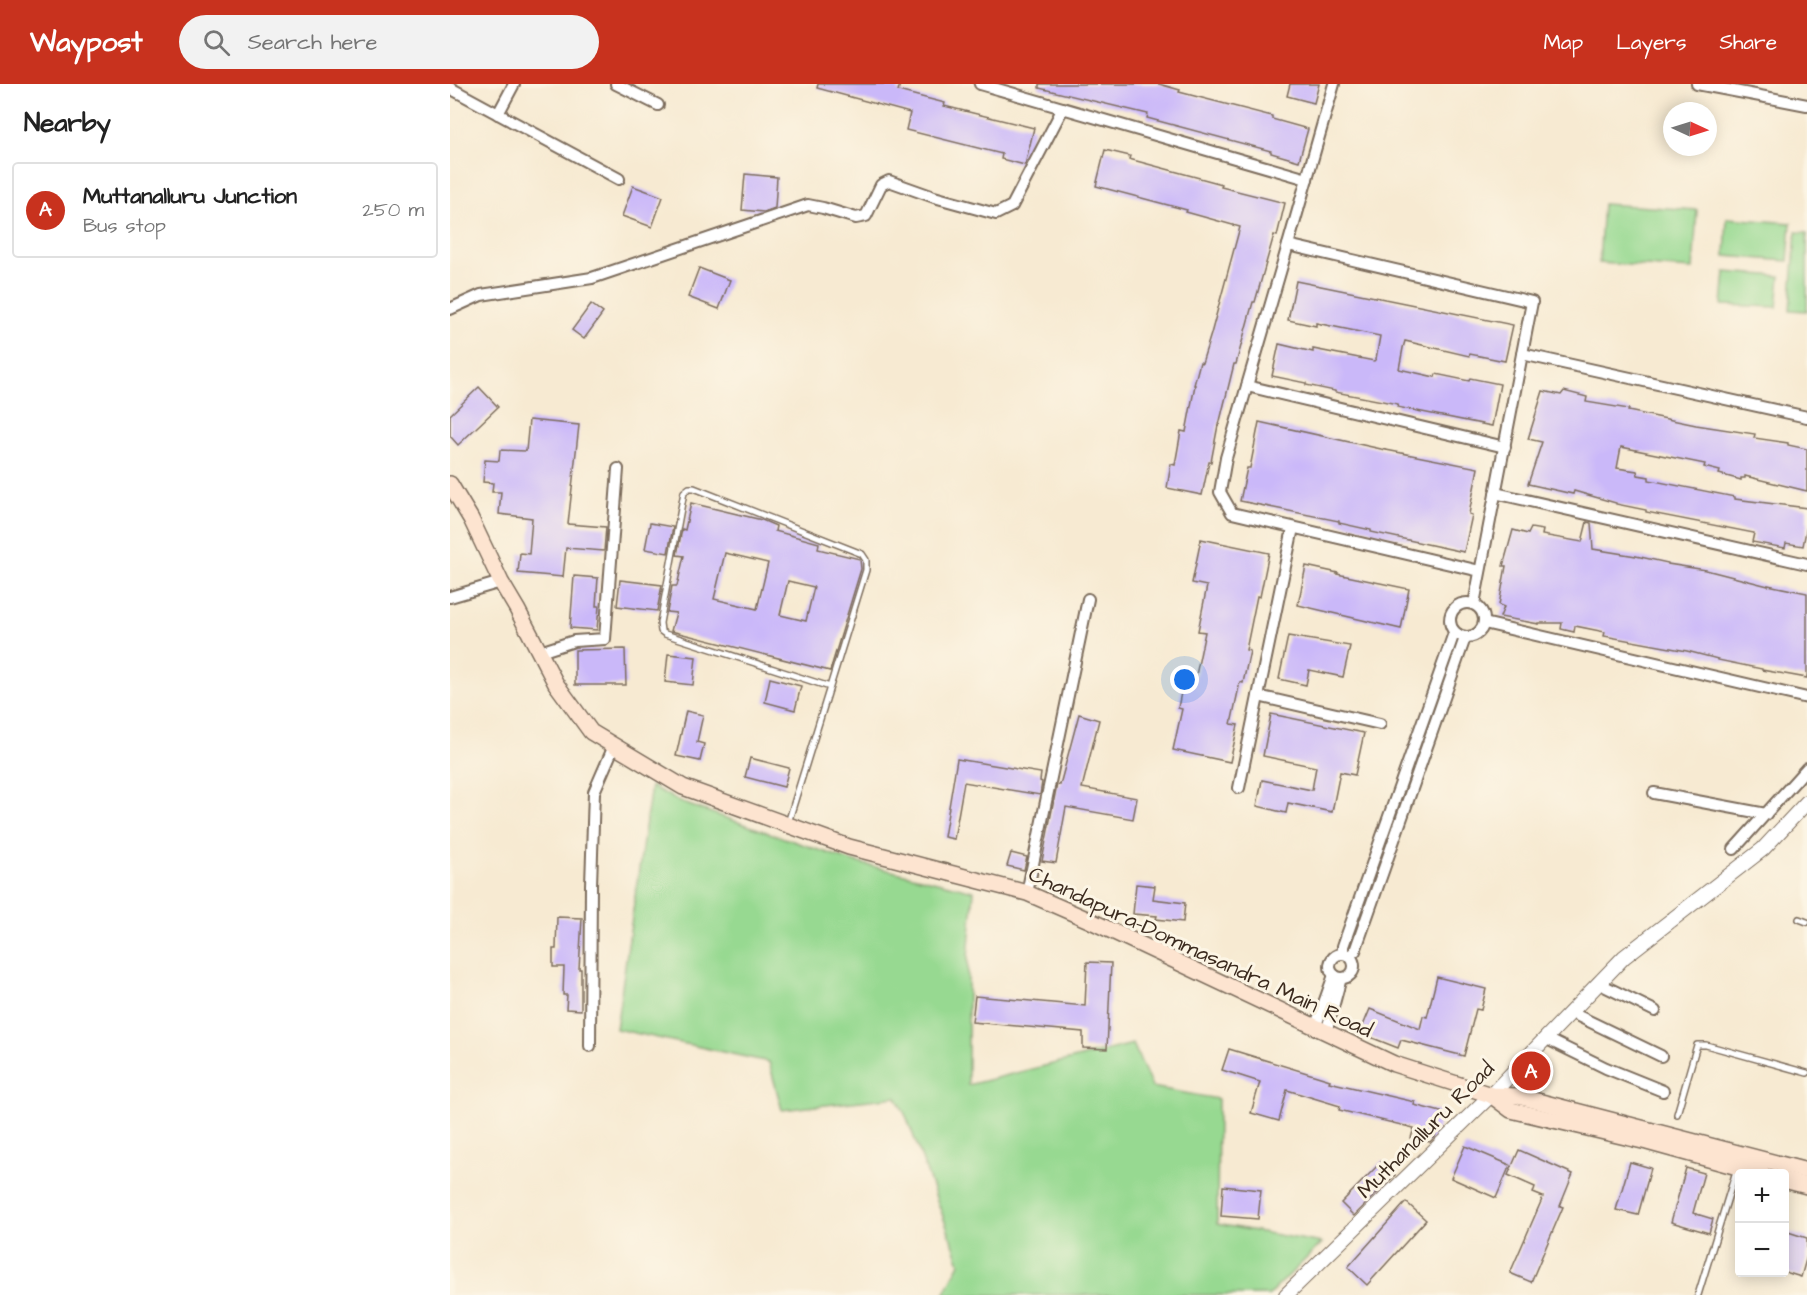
<!DOCTYPE html>
<html lang="en">
<head>
<meta charset="utf-8">
<style>
	:root { --surface:#fff; --page:#f2f2f2; --text:#222; --muted:#767676; --line:#e0e0e0; --accent:#c8321e }
	body { margin:0; font-family:"Architects Daughter",sans-serif; background:var(--page); color:var(--text) }
	.controls { position:absolute; right:18px; bottom:18px; display:grid; overflow:hidden; border-radius:6px; box-shadow:0 3px 15px #0003 }
	.controls button { width:54px; height:54px; display:grid; place-items:center; padding:0; border:0; border-bottom:2px solid var(--line); background:var(--surface); color:var(--text); font:30px sans-serif }
	.compass { position:absolute; left:1213px; top:18px; width:54px; height:54px; border-radius:50%; background:var(--surface); box-shadow:0 3px 15px #0003; rotate:94deg }
	.you { position:absolute; left:735px; top:596px; width:21px; height:21px; margin:-15px; border:4px solid #fff; border-radius:50%; background:#1a73e8; box-shadow:0 0 0 9px #1a73e833 }
	.badge { display:grid; place-items:center; width:39px; height:39px; border-radius:50%; background:var(--accent); color:#fff; font-size:20px; font-weight:700 }
	.pin { position:absolute; translate:-50% -50%; border:3px solid #fff; box-shadow:0 2px 6px #0006 }
	.list { margin:0; padding:0; list-style:none }
	h2 { display:flex; justify-content:space-between; align-items:center; height:78px; margin:0; padding:0 24px; font-size:26px }
	h2 small { font-size:20px; font-weight:400; color:var(--muted) }
	.list li { display:grid; grid-template-columns:39px 1fr auto; gap:18px; align-items:center; box-sizing:border-box; height:96px; margin:0 12px 12px; padding:0 12px; border:2px solid var(--line); border-radius:6px }
	.list b { display:block; font-size:22px; white-space:nowrap }
	.list p { margin:0; font-size:20px; white-space:nowrap; color:var(--muted) }
	.list em { font-size:20px; font-style:normal; color:var(--muted) }
	.icon { flex:none; width:33px; height:33px; fill:none; stroke:currentColor; stroke-width:2; stroke-linecap:round; stroke-linejoin:round }
	.map { position:relative; flex:none; width:1357px; height:1211px; overflow:hidden }
	header { display:flex; align-items:center; gap:36px; box-sizing:border-box; height:84px; padding:0 30px; background:var(--accent); color:#fff }
	header strong { font-size:28px }
	nav { display:flex; gap:33px; margin-inline-start:auto; font-size:21px }
	.search { width:420px; height:54px; background:var(--page); display:flex; align-items:center; gap:15px; box-sizing:border-box; padding:0 21px; border-radius:33px; color:var(--muted); font-size:22px }
	main { display:flex }
	aside { flex:1; background:var(--surface) }
	.map>svg:first-child { display:block }
	.green { fill:#97d991; stroke:#698258; stroke-width:1.5 }
	.building { fill:#cab8f9; fill-rule:evenodd }
	.lines { fill:none; stroke-linecap:round; stroke-linejoin:round }
	.service-casing { stroke:#7d6d5d; stroke-width:8 }
	.minor-casing { stroke:#7d6d5d; stroke-width:14 }
	.tertiary-casing { stroke:#7d6d5d; stroke-width:16 }
	.secondary-casing { stroke:#7d6d5d; stroke-width:18 }
	.service { stroke:#fff; stroke-width:5 }
	.minor { stroke:#fff; stroke-width:10 }
	.tertiary { stroke:#fff; stroke-width:14 }
	.secondary { stroke:#fde4d0; stroke-width:15 }
	.labels { text-anchor:middle; stroke-width:6; stroke-linejoin:round; paint-order:stroke }
	.street-label { font-size:22px; fill:#3b2a1e; stroke:#fcf5e5 }
</style>
</head>
<body>
<header>
<strong>Waypost</strong>
<div class="search"><svg class="icon" aria-label="search" viewBox="0 0 24 24"><circle cx="10" cy="10" r="6"/><path d="M15 15l6 6"/></svg>Search here</div>
<nav><a>Map</a><a>Layers</a><a>Share</a></nav>
</header>
<main>
<aside>
<h2>Nearby<small></small></h2>
<ul class="list">
<li><span class="badge">A</span><div><b>Muttanalluru Junction</b><p>Bus stop</p></div><em>250 m</em></li>
</ul>
</aside>
<div class="map">
<svg width="1357" height="1211" viewBox="0 0 1357 1211">
	<rect width="100%" height="100%" fill="#fcf5e5"/>
	<filter id="ink" filterUnits="userSpaceOnUse"><feTurbulence type="fractalNoise" baseFrequency=".0167" numOctaves="2"/><feDisplacementMap in="SourceGraphic" scale="12" xChannelSelector="R" yChannelSelector="G"/><feConvolveMatrix kernelMatrix="1 2 1 2 8 2 1 2 1" color-interpolation-filters="sRGB"/></filter>
	<filter id="wash" filterUnits="userSpaceOnUse"><feTurbulence type="fractalNoise" baseFrequency=".008" numOctaves="4" result="noise"/><feDisplacementMap in="SourceGraphic" scale="24" xChannelSelector="R" yChannelSelector="G"/><feGaussianBlur stdDeviation="1.35" result="paint"/><feColorMatrix in="noise" values="0 0 0 0 0 0 0 0 0 0 0 0 0 0 0 0 0 1.4 0 .05"/><feComposite in="paint" operator="in"/></filter>
	<g filter="url(#wash)">
		<rect width="100%" height="100%" fill="#f7ead2"/>
		<!-- green -->
		<g class="green">
			<path d="M1153 120 1247 126 1243 185 1149 179Z"/>
			<path d="M1277 134 1341 139 1338 177 1275 172Z"/>
			<path d="M1346 148 1357 149V227L1340 226Z"/>
			<path d="M1275 188 1330 192 1327 223 1272 221Z"/>
			<path d="M201 702 230 718 401 777 524 807 518 873V1001L683 960 702 1003 768 1015 767 1140 872 1159 819 1211H494L510 1179 457 1034 446 1013 332 1026 319 978 166 945Z"/>
		</g>
		<g id="blocks">
			<!-- building -->
			<g class="building">
				<path d="M368 0H450L448 7 495 19 494 22 584 44 575 81 551 75 552 70 456 46 460 29 367 4Z"/>
				<path d="M589 0H709L730 6 729 8 822 32V35L858 45 849 77 821 69V67L697 34 698 30 589 4Z"/>
				<path d="M840 0H869L864 19 837 12Z"/>
				<path d="M655 66 680 72 679 75 772 100 771 103 835 119 827 152 824 151 805 218H803L786 280H784L769 341H768L761 378H759L752 411 717 404 721 380 725 381 731 347 736 348 745 301H744L750 278 752 279 761 250 790 143 736 128 737 126 646 102Z"/>
				<path d="M295 90 327 93 325 124 314 128 292 126Z"/>
				<path d="M183 102 213 113 202 143 172 132Z"/>
				<path d="M249 184 280 196 269 225 238 213Z"/>
				<path d="M846 197 1063 241 1055 277 1020 270 1019 272 955 257 953 264 949 285 985 293 986 290 1019 297 1020 294 1050 300 1042 342 947 323 948 320 885 308V307L856 301V299L822 292 829 260 863 268V265L924 277 926 275 930 252 866 239V242L838 236Z"/>
				<path d="M141 220 153 229 134 255 122 246Z"/>
				<path d="M29 303 48 323 8 361 0 352V331Z"/>
				<path d="M1093 307 1111 311 1114 307 1137 313 1136 318 1179 325 1178 327 1246 341 1305 350 1304 354 1338 359V361L1357 365V407L1295 392V394H1291V396L1269 390 1270 387 1254 383 1255 380 1171 363 1167 384 1187 387 1188 391 1199 393V396L1285 413V415L1357 424V442L1353 462 1336 459 1335 464 1302 458 1304 449 1196 428V426L1166 420V419L1124 407 1123 410 1078 400 1092 358 1078 355Z"/>
				<path d="M79 336 129 341 118 440 156 443 154 467 116 464 113 493 68 489 70 469 79 470 82 434 49 430 51 408H42L43 399 33 398 35 376 49 377 50 366 76 367Z"/>
				<path d="M809 338 931 365 1028 384 1019 430 1022 431 1014 468 921 448V446L889 439V437L790 417 797 384H800Z"/>
				<path d="M241 419 312 436 326 442 325 447 369 459 368 465 410 475 411 485 380 587 221 547 226 529 217 528 222 502H227L234 472 227 471 232 445 235 446ZM275 469 318 479 307 525 264 515ZM338 497 364 503 356 537 330 531Z"/>
				<path d="M1137 438 1141 439 1143 465 1186 472 1218 479V480L1256 486 1318 502V501L1357 509V594L1312 586V585L1268 576V575L1237 567 1154 552 1155 548 1125 542 1124 548 1111 545 1112 539H1089V540L1050 533 1054 523 1049 521 1056 482H1053L1063 446 1078 450 1081 444 1093 446 1092 451 1132 458Z"/>
				<path d="M200 439 223 443 218 469 195 465Z"/>
				<path d="M751 455 819 469 810 513 807 512 796 566 800 567 793 599 790 598 781 640 788 641 780 678 723 666 732 625 728 624 734 593 745 596 755 548 748 547 757 502 742 499Z"/>
				<path d="M856 482 888 489 887 490 959 505 951 545 848 521Z"/>
				<path d="M124 492 148 494 146 522H149L147 546 120 544Z"/>
				<path d="M170 496 212 501 207 527 167 522Z"/>
				<path d="M838 552 900 562 893 593 859 586 856 601 829 595Z"/>
				<path d="M175 565 176 601H125V566Z"/>
				<path d="M218 570 246 573 243 601 215 598Z"/>
				<path d="M320 594 351 602 345 626 315 618Z"/>
				<path d="M236 627 253 631 247 658 254 660 250 677 226 672Z"/>
				<path d="M629 630 649 636 632 704 687 714 683 735 616 723 606 779 592 777 607 700 610 701Z"/>
				<path d="M821 630 914 649 905 691 890 688 882 728 838 719 836 729 807 722 812 696 862 706 866 683 813 672Z"/>
				<path d="M300 674 339 684 334 703 295 693Z"/>
				<path d="M507 675 591 689 590 697 592 698 590 711 514 698 504 755 494 753Z"/>
				<path d="M561 769 577 773 574 786 557 782Z"/>
				<path d="M686 800 705 802 703 815 735 819 733 838 706 835 707 832 683 830Z"/>
				<path d="M107 833 132 834 129 885H131V926L116 925 117 911H113L114 883H103V865H106Z"/>
				<path d="M637 878 661 879 657 965 633 964V948L522 938 525 912 635 922Z"/>
				<path d="M987 893 1036 905 1031 926 1026 925 1014 972 951 956 948 964 910 949 920 925 970 945 973 932 977 933Z"/>
				<path d="M779 965 880 996 879 998 965 1018 964 1021 991 1028 985 1053 980 1058 961 1054 964 1044 889 1026 890 1022 837 1006 829 1037 801 1029 810 998 772 986Z"/>
				<path d="M1015 1062 1060 1081 1046 1114 1001 1094Z"/>
				<path d="M1069 1066 1123 1090 1110 1122 1113 1123 1081 1198 1060 1189 1093 1113 1083 1109 1085 1103 1058 1091Z"/>
				<path d="M932 1077 945 1091 904 1132 891 1119Z"/>
				<path d="M1180 1078 1201 1084 1188 1131 1166 1126Z"/>
				<path d="M1236 1084 1254 1089 1243 1129 1263 1135 1259 1149 1221 1138Z"/>
				<path d="M773 1102 811 1106 808 1135 771 1132Z"/>
				<path d="M956 1118 976 1136 917 1201 898 1183Z"/>
				<path d="M1335 1147 1357 1154V1172L1351 1193 1335 1188Z"/>
			</g>
		</g>
	</g>
	<g filter="url(#ink)">
		<use href="#blocks" fill-opacity="0" stroke="#7d6d5d" stroke-width="1.5"/>
		<g class="lines">
			<defs>
				<g id="service">
					<path d="M338 739 416 486V476L412 470 244 404H239L234 408 210 539 211 547 215 550 380 603"/>
					<path d="M1349 835 1357 838"/>
					<path d="M1227 1030 1247 961H1256L1357 989"/>
					<path d="M1248 1211 1287 1084"/>
				</g>
				<g id="minor">
					<path d="M166 0 208 21"/>
					<path d="M530 0 857 95"/>
					<path d="M1247 0 1357 21"/>
					<path d="M0 4 169 95"/>
					<path d="M48 30 64 0"/>
					<path d="M838 161 884 0"/>
					<path d="M0 225 31 211 142 194 358 121 373 124 406 134 416 132 431 101 439 97 484 113 546 130 562 122 613 24"/>
					<path d="M1072 270 1357 333"/>
					<path d="M797 302 1055 363"/>
					<path d="M1045 409 1357 480"/>
					<path d="M0 513 51 498"/>
					<circle cx="1017" cy="536" r="17"/>
					<path d="M1024 520 1082 218 838 161 776 374 770 408 782 429 1030 487"/>
					<path d="M1034 539 1357 614"/>
					<path d="M90 568 124 557 155 555 168 385"/>
					<path d="M808 612 930 640"/>
					<path d="M789 704 843 444"/>
					<path d="M1204 709 1316 730"/>
					<path d="M1284 765 1357 684"/>
					<path d="M577 809 638 515"/>
					<path d="M893 870V862L1004 549"/>
					<circle cx="892" cy="882" r="12"/>
					<path d="M899 872 905 867 1015 554"/>
					<path d="M1148 899 1205 927"/>
					<path d="M1120 928 1211 972"/>
					<path d="M865 944 884 891"/>
					<path d="M876 949 891 894"/>
					<path d="M1095 954 1156 984 1213 1007"/>
					<path d="M140 962 141 801 144 708 164 662"/>
				</g>
				<path id="tertiary" d="M836 1211 1041 1011 1174 873 1313 765 1357 718"/>
				<g id="secondary">
					<path d="M0 400 21 435 51 498 67 525 106 600 141 648 233 703 399 763 577 809 641 837 944 980 1041 1011 1068 1012 1357 1087"/>
					<path d="M1041 1011 1061 1026 1197 1058 1313 1090"/>
					<path d="M1334 1096 1357 1102"/>
				</g>
			</defs>
			<!-- service casing -->
			<use href="#service" class="service-casing"/>
			<!-- minor casing -->
			<use href="#minor" class="minor-casing"/>
			<!-- tertiary casing -->
			<use href="#tertiary" class="tertiary-casing"/>
			<!-- secondary casing -->
			<use href="#secondary" class="secondary-casing"/>
			<!-- service -->
			<use href="#service" class="service"/>
			<!-- minor -->
			<use href="#minor" class="minor"/>
			<!-- tertiary -->
			<use href="#tertiary" class="tertiary"/>
			<!-- secondary -->
			<use href="#secondary" class="secondary"/>
		</g>
	</g>
	<g class="labels">
		<!-- street labels -->
		<g class="street-label">
			<text transform="translate(751 867) rotate(25)" y="8">Chandapura-Dommasandra Main Road</text>
			<text transform="translate(975 1045) rotate(-45)" y="8">Muthanalluru Road</text>
		</g>
	</g>
</svg>
<div class="controls">
<button>+</button>
<button>−</button>
</div>
<svg class="compass" viewBox="-18 -18 36 36"><path d="M0-13l5 13h-10z" fill="#e53935"/><path d="M0 13l5-13h-10z" fill="#767676"/></svg>
<div class="you"></div>
<div class="pin badge" style="left:1081px;top:987px">A</div>
</div>
</main>
</body>
</html>
